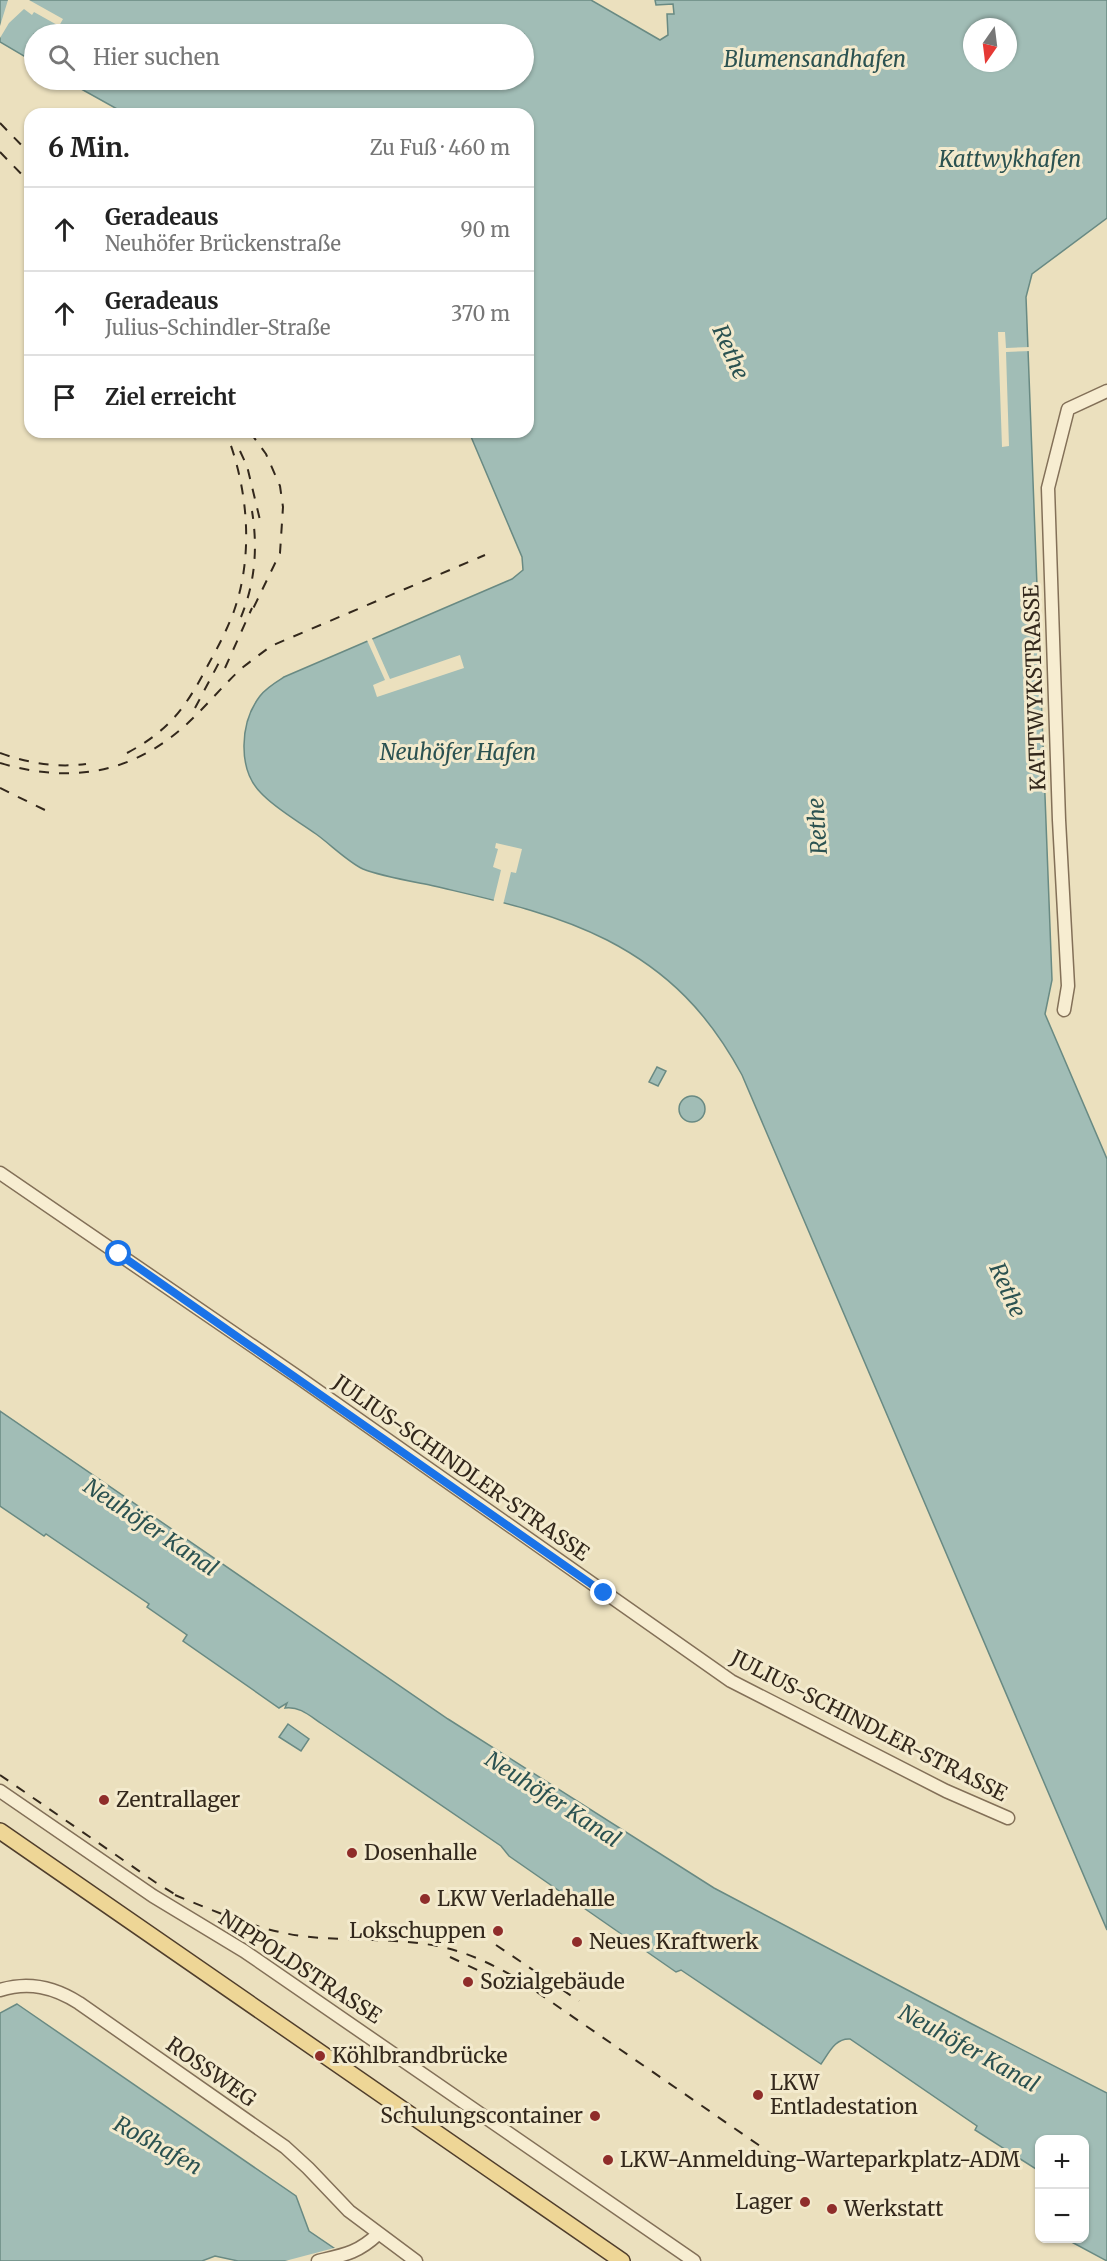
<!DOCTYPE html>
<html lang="de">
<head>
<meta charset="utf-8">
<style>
	:root { --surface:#fff; --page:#f2f2f2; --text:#222; --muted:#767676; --line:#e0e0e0 }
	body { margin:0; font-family:Merriweather,serif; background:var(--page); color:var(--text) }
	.controls { position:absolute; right:18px; bottom:18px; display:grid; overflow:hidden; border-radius:12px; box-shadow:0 2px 4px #0004 }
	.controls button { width:54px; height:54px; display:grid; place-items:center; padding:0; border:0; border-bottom:2px solid var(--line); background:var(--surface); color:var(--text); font:30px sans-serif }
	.compass { position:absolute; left:963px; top:18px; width:54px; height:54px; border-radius:50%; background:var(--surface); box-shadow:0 2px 4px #0004; rotate:194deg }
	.stop { position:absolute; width:18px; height:18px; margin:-14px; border:4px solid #1a73e8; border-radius:50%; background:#fff }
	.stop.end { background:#1a73e8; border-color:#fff; box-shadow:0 2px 6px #0008 }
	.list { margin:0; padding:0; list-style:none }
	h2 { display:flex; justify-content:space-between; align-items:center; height:78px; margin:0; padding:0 24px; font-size:26px }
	h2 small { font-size:20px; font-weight:400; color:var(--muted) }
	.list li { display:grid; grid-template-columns:39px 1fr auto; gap:18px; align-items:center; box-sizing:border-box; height:84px; padding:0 24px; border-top:2px solid var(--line) }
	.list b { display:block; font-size:22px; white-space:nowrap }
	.list p { margin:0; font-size:20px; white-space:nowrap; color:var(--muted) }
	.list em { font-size:20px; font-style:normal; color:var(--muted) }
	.icon { flex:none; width:33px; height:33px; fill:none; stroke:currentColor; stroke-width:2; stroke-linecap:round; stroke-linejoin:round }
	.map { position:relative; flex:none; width:1107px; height:2261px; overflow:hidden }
	.search { position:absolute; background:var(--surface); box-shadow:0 2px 4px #0004; left:24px; top:24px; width:510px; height:66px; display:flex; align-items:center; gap:15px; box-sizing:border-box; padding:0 21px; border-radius:33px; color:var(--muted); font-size:22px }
	.panel { position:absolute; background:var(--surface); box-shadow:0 2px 4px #0004; left:24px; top:108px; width:510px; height:330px; border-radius:18px }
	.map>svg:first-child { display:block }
	.water { fill:#a1bdb6; stroke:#698a83; stroke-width:1.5; fill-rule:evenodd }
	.pier { fill:#ebe0be }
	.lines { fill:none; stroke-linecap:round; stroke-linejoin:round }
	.minor-casing { stroke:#837058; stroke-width:15 }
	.major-casing { stroke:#503e2c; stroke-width:18 }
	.minor { stroke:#f7edd1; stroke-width:12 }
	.major { stroke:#eed696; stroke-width:15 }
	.rail { stroke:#33281c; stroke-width:2; stroke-dasharray:10 10; stroke-linecap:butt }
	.route { stroke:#1a73e8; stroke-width:8 }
	.poi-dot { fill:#8f2d2a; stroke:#f3eacd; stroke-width:2 }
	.labels { text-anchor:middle; stroke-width:6; stroke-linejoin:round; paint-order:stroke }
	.street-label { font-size:21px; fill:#33281c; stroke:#f3eacd }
	.poi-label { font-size:21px; fill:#33281c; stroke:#f3eacd; text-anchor:start }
	.water-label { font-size:22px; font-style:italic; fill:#2b5251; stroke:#f3eacd }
</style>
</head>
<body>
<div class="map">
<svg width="1107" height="2261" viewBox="0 0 1107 2261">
	<rect width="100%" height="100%" fill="#ebe0be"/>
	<!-- water -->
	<g class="water">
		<path d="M0 0H591L660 40 668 35 667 14H674L673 4 656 5 655 0H1107V218L1032 274 1026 297 1052 980 1045 1014 1107 1159V1930L742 1075C709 1014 669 972 607 940 552 912 493 900 434 886 415 882 380 876 363 869 348 862 330 844 316 834 298 821 276 809 261 793 237 769 240 722 260 696 266 688 276 682 284 677L512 579 523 570 522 557 469 432H528V114H126L65 80H524V34H34V62L0 42ZM972 27H1008V63H972Z"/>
		<path d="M657 1067 666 1071 658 1086 649 1082Z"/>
		<circle cx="692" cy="1109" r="13"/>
		<path d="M0 1411 448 1719 714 1888 972 2024 1107 2093V2261L1066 2239 1084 2238V2140H1040L1039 2171 975 2130 977 2126 850 2039C835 2038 829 2053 821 2064L681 1970 676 1972 509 1856 501 1846 322 1724C310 1716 300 1706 285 1708L287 1703 279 1708 183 1641 187 1635 147 1607 149 1604 46 1534 44 1536 0 1506Z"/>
		<path d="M288 1724 309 1739 301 1751 279 1737Z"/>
		<path d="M17 2004 296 2196 309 2231 353 2261H238L215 2256 202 2261H0V2013Z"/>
	</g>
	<!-- pier -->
	<g class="pier">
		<path d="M8 0H29L63 19 59 26 34 12 32 15 24 9 9 23 0 38V26Z"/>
		<path d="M998 332H1005L1006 348 1031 347V351L1006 352 1009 446 1002 447Z"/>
		<path d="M371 636 390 679 460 655 464 668 377 697 373 685 385 680 366 638Z"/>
		<path d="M496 843 522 849 516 873 511 872 503 905 493 903 501 870 493 867 498 849 495 848Z"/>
		<path d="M338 2247 356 2261H285Z"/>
	</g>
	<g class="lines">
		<defs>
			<g id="minor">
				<path d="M1064 1010 1068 986 1059 820 1048 488 1068 409 1107 391"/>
				<path d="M0 1173 298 1377 731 1681 946 1791 1008 1818"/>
				<path d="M0 1791 153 1896 244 1951 694 2261"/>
				<path d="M0 1990C29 1981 54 1987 79 2003L285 2147 308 2168 349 2211 416 2261"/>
				<path d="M318 2261C344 2255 358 2253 378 2234"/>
			</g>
			<path id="major" d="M0 1831 622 2261"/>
		</defs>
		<!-- minor casing -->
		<use href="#minor" class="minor-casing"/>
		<!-- major casing -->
		<use href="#major" class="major-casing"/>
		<!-- minor -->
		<use href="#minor" class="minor"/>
		<!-- major -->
		<use href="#major" class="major"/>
		<!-- rail -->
		<g class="rail">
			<path d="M0 123 30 154"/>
			<path d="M0 152 30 183"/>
			<path d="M250 432 266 454 280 486 283 507 280 553 250 615"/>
			<path d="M240 451 247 466 260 520"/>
			<path d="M241 617C255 583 258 548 252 511"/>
			<path d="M225 668 252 608"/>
			<path d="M195 708 223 655"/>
			<path d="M0 753C28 763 56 768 86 764"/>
			<path d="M127 753C170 730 186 707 208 665 218 647 227 630 234 611 254 554 248 488 226 432"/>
			<path d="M0 763C60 781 118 777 170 738 197 718 217 691 242 668 252 660 262 653 271 646L485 555"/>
			<path d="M0 788 53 814"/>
			<path d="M0 1775 155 1882 181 1898"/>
			<path d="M175 1895C216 1912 258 1930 301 1936 342 1941 384 1938 425 1944 458 1948 489 1962 518 1979L776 2157"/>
			<path d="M496 1945 579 2001"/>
			<path d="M450 1957 486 1974 506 1987"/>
		</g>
	</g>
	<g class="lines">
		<!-- route -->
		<path class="route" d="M119 1254 604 1593"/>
	</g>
	<!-- markers -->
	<g class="poi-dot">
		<circle cx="104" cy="1800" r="6"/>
		<circle cx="352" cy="1853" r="6"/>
		<circle cx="425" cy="1899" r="6"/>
		<circle cx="498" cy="1931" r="6"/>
		<circle cx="577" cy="1942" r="6"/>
		<circle cx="468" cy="1982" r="6"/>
		<circle cx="320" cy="2056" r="6"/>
		<circle cx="758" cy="2095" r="6"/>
		<circle cx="595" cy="2116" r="6"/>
		<circle cx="608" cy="2160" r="6"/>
		<circle cx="805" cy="2202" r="6"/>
		<circle cx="832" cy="2209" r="6"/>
	</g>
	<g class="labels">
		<!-- street labels -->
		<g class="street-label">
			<text transform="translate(1035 688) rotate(-92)" y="7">KATTWYKSTRASSE</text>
			<text transform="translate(461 1468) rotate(35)" y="7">JULIUS-SCHINDLER-STRASSE</text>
			<text transform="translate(869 1726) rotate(27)" y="7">JULIUS-SCHINDLER-STRASSE</text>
			<text transform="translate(300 1967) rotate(33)" y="7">NIPPOLDSTRASSE</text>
			<text transform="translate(211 2072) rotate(35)" y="7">ROSSWEG</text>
		</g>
		<!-- poi labels -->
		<g class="poi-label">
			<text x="116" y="1807">Zentrallager</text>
			<text x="364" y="1860">Dosenhalle</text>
			<text x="437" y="1906">LKW Verladehalle</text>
			<text x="486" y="1938" text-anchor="end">Lokschuppen</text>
			<text x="589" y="1949">Neues Kraftwerk</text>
			<text x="480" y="1989">Sozialgebäude</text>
			<text x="332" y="2063">Köhlbrandbrücke</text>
			<text x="770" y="2090">LKW<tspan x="770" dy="24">Entladestation</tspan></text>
			<text x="583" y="2123" text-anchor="end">Schulungscontainer</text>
			<text x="620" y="2167">LKW-Anmeldung-Warteparkplatz-ADM</text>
			<text x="793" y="2209" text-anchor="end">Lager</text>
			<text x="844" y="2216">Werkstatt</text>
		</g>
		<!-- water labels -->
		<g class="water-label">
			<text x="815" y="67">Blumensandhafen</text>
			<text x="1010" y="167">Kattwykhafen</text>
			<text transform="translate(731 352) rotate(66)" y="8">Rethe</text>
			<text x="458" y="760">Neuhöfer Hafen</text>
			<text transform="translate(817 826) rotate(-94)" y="8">Rethe</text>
			<text transform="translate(1008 1290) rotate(66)" y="8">Rethe</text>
			<text transform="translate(151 1527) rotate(34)" y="8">Neuhöfer Kanal</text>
			<text transform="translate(553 1799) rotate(33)" y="8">Neuhöfer Kanal</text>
			<text transform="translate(969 2048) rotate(29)" y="8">Neuhöfer Kanal</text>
			<text transform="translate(158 2145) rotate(29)" y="8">Roßhafen</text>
		</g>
	</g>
</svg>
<div class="controls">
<button>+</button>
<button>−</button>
</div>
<svg class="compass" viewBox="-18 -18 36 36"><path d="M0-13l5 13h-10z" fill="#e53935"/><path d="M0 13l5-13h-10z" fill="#767676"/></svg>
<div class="stop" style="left:119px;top:1254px"></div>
<div class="stop end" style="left:604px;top:1593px"></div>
<div class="search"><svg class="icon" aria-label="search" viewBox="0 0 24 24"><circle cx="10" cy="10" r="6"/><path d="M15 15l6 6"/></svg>Hier suchen</div>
<section class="panel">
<h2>6 Min.<small>Zu Fuß · 460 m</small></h2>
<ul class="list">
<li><svg class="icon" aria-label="ahead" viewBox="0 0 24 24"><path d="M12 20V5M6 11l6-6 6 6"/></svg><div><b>Geradeaus</b><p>Neuhöfer Brückenstraße</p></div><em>90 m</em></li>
<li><svg class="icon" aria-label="ahead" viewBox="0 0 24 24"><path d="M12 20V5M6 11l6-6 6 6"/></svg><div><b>Geradeaus</b><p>Julius-Schindler-Straße</p></div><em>370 m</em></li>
<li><svg class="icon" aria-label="arrive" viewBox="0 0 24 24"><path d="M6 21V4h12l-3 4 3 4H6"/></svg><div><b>Ziel erreicht</b></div></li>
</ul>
</section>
</div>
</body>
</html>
